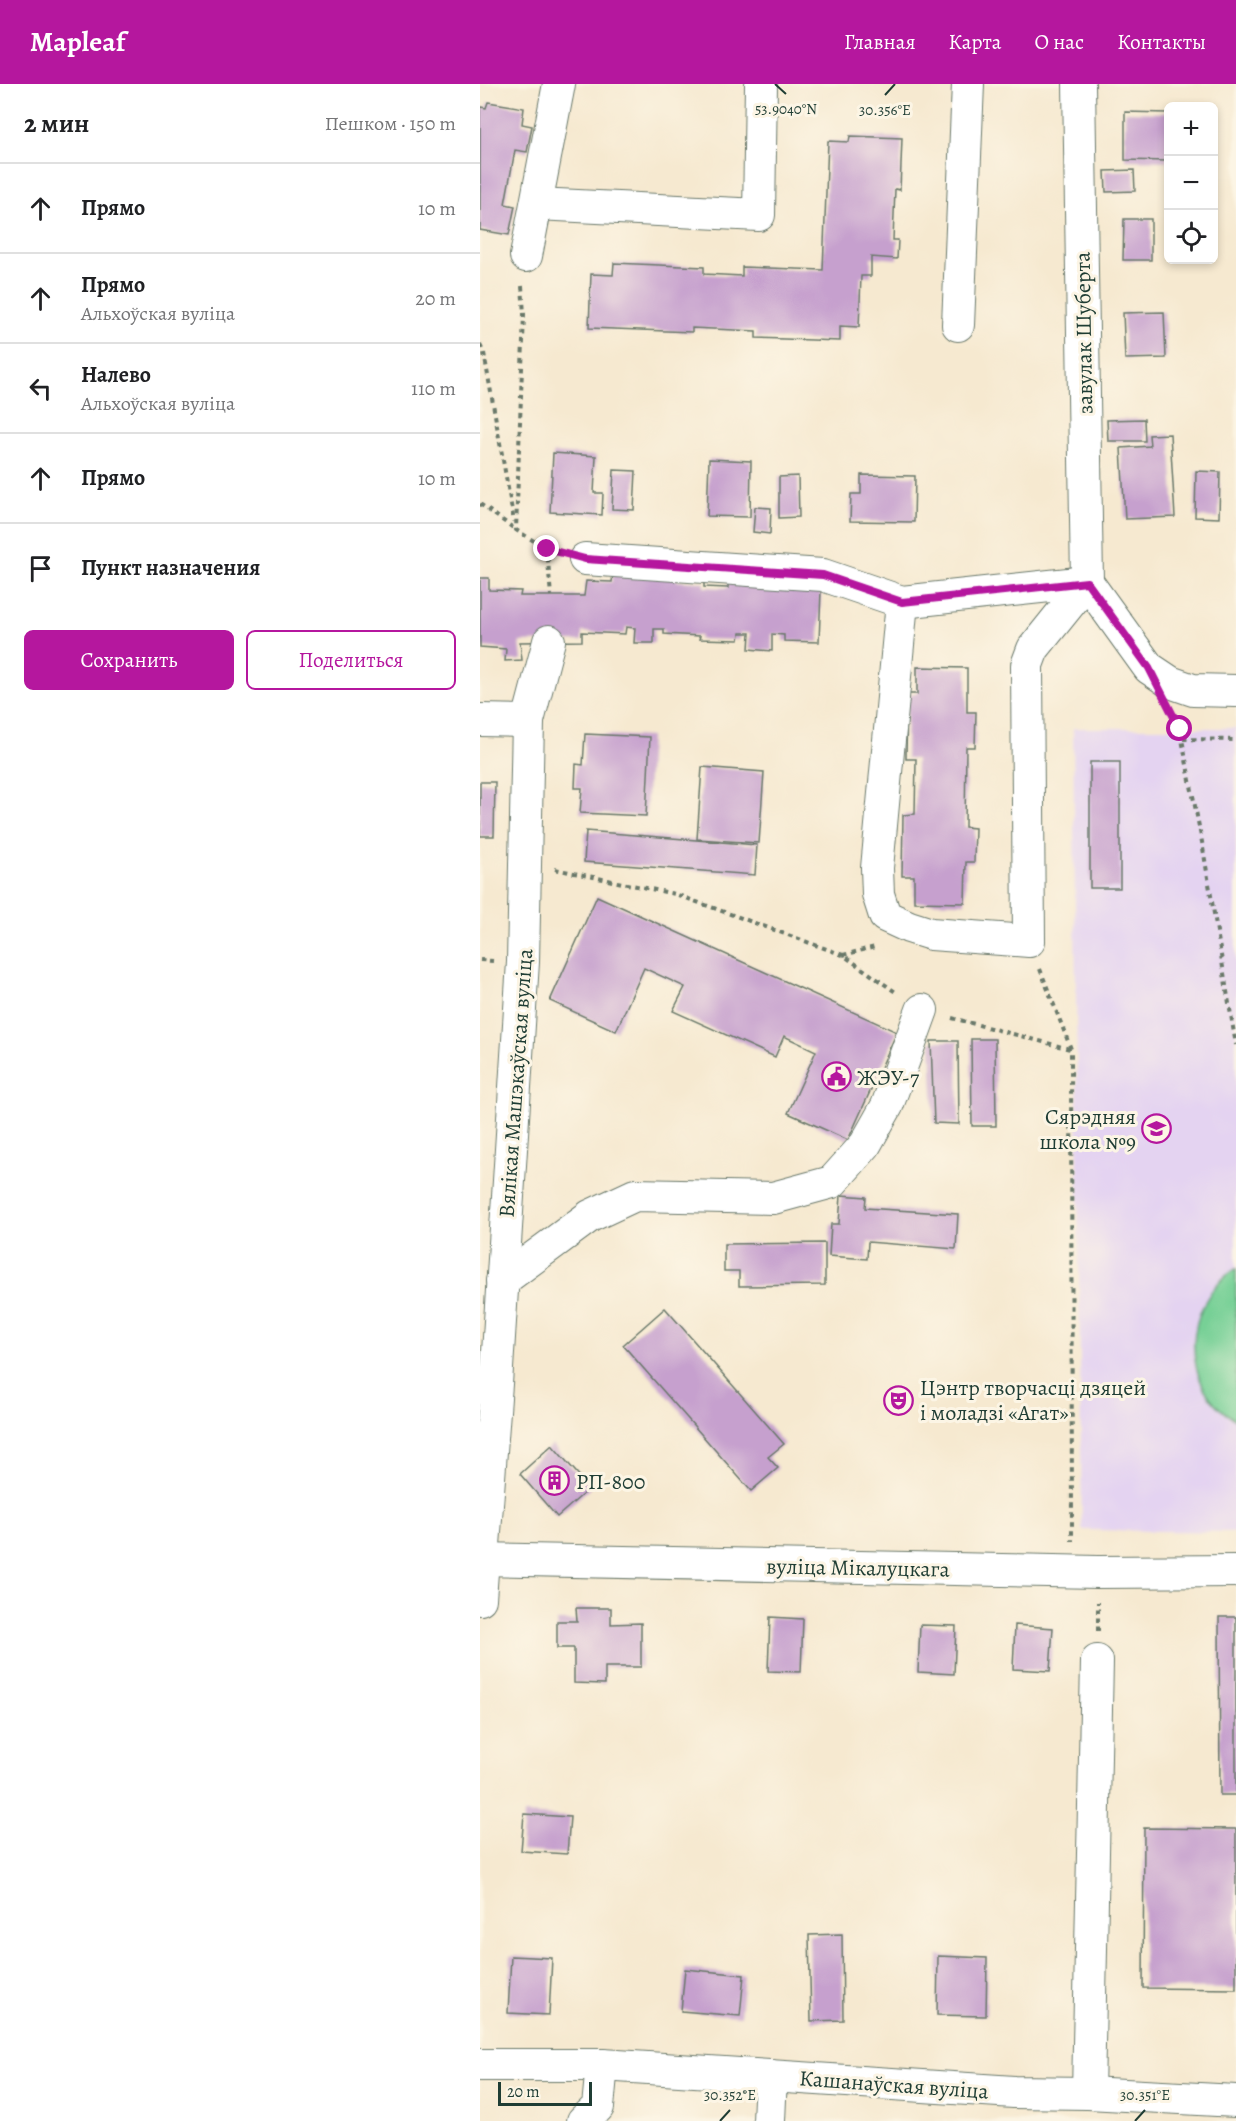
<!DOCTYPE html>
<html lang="ru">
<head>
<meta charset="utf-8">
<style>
	:root { --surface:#fff; --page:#f6f6f6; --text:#202124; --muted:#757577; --line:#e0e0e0; --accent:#b5179e }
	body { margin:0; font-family:Alegreya,serif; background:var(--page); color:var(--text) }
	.controls { position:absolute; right:18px; top:18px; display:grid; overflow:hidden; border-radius:9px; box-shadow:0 3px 9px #0003 }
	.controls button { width:54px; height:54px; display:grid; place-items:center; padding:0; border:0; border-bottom:2px solid var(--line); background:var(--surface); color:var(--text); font:30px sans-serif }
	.scale { position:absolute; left:18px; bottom:15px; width:94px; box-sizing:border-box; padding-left:6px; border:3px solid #1f3d34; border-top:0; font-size:16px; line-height:21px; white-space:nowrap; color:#1f3d34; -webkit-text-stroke:4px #fcf5e5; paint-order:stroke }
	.stop { position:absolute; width:18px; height:18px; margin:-14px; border:4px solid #b5179e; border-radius:50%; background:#fff }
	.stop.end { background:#b5179e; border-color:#fff; box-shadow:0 2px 6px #0008 }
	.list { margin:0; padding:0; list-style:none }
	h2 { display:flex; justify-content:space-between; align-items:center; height:78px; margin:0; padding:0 24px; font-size:26px }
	h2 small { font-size:20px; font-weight:400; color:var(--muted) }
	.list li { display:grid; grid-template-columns:39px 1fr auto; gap:18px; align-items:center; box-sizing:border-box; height:90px; padding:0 24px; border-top:2px solid var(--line) }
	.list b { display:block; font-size:22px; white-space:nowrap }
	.list p { margin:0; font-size:20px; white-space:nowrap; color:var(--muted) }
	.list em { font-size:20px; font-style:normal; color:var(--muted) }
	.actions { display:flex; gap:12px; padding:18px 24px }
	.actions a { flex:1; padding:14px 0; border:2px solid var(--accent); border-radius:9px; text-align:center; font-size:21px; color:var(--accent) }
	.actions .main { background:var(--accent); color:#fff }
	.icon { flex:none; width:33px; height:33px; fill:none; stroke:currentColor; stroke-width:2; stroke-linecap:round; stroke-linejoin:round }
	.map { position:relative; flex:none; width:756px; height:2037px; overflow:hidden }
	header { display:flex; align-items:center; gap:36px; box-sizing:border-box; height:84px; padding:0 30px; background:var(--accent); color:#fff }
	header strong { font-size:28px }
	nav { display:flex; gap:33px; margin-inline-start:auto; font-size:21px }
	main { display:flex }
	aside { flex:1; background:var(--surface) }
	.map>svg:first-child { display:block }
	.built { fill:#e4d3f1 }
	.green { fill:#77d096; stroke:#4b8665; stroke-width:1.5 }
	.building { fill:#c6a0ce }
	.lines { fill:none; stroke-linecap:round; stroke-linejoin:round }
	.minor-casing { stroke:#6a796b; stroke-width:34 }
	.path { stroke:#6a796b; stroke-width:4; stroke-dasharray:4.5 4.5; stroke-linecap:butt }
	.minor { stroke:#fff; stroke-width:32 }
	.route { stroke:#b5179e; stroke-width:8 }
	.ticks { fill:none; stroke:#1f3d34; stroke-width:2 }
	.labels { text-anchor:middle; stroke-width:6; stroke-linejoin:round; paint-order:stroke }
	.street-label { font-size:22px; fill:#1f3d34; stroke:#fcf5e5 }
	.poi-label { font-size:22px; fill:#1f3d34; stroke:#fcf5e5; text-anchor:start }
	.ticks-label { font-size:15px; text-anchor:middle; fill:#1f3d34; stroke:#fcf5e5; stroke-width:6; stroke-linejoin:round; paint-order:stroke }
</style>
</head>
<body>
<header>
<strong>Mapleaf</strong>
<nav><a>Главная</a><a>Карта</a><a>О нас</a><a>Контакты</a></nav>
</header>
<main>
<aside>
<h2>2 мин<small>Пешком · 150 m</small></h2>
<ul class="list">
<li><svg class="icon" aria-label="ahead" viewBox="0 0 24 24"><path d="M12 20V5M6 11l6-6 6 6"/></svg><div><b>Прямо</b></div><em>10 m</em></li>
<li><svg class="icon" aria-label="ahead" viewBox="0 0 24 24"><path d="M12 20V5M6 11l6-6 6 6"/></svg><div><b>Прямо</b><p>Альхоўская вуліца</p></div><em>20 m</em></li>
<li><svg class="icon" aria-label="left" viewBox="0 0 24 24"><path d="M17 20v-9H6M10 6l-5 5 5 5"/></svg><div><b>Налево</b><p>Альхоўская вуліца</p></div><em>110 m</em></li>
<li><svg class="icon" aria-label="ahead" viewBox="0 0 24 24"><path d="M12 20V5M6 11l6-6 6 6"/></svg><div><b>Прямо</b></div><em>10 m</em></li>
<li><svg class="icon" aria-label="arrive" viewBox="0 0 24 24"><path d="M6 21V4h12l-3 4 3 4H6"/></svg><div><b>Пункт назначения</b></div></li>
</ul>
<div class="actions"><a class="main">Сохранить</a><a>Поделиться</a></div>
</aside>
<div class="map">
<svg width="756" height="2037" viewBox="0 0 756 2037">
	<rect width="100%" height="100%" fill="#fcf5e5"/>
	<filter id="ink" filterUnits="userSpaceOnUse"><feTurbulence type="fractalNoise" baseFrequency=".0167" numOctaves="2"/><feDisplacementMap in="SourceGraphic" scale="12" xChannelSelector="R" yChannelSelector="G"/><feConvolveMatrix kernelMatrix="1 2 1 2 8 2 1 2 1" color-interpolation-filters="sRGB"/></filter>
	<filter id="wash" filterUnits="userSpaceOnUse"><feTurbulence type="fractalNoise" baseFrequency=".008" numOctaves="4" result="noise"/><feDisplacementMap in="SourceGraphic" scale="24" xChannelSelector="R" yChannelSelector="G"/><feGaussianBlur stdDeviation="1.35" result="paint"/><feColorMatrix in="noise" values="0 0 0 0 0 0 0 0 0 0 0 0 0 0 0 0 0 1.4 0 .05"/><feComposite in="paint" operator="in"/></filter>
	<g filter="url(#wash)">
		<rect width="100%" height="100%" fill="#f6e9d0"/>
		<!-- built -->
		<path class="built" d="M593 644H756V1448L602 1446Z"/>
		<!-- green -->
		<path class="green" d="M756 1185V1336C698 1305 702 1217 756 1185Z"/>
		<g id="blocks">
			<!-- building -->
			<g class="building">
				<path d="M8 18 44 24 42 40 52 42 47 68 35 66 25 120 35 122 29 151 0 146V23L6 24Z"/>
				<path d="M645 28 688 29 687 77 645 76Z"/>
				<path d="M370 52 422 54 420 106 415 105 413 156H418L417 175 391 173V192H381L379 243 360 242V257L276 254V247L212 244V248L109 244 111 190 133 191 134 179 224 183V190L262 192V183L343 186 348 57 369 58Z"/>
				<path d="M654 86 655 107 626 108 625 87Z"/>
				<path d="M644 135H671V176H643Z"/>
				<path d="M684 228 686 274 645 275 643 229Z"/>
				<path d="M664 335 665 357H628L627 336Z"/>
				<path d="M690 350 695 433 645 435 641 364 670 362 669 351Z"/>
				<path d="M73 369 116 372 114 409H123L122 431 70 428Z"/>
				<path d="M229 375 271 377 270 433 227 432Z"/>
				<path d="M134 386 156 387 154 426 132 425Z"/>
				<path d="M716 387 740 388 739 434 715 433Z"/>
				<path d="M381 391 435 392 434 438 370 437 371 410H381Z"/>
				<path d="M318 392 319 433 299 434V393Z"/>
				<path d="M275 423 291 424 290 450 273 448Z"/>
				<path d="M133 490 197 492V497L224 498V503L248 504V495L314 498V505L341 506 339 558 304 557V551L292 550V567L269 565 270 549H260L259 556 219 555 220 552 184 550V545H174V559H154L155 544 146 543 145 550 102 548V557L40 558 42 576 25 577 26 565 0 563V494H9V506L41 507 40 512H104L106 497 132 498Z"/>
				<path d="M437 583 487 584V628H496L495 663H486L485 743 495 744 494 778H486L485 819 434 818V792H422L423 731 435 730 436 675H426L427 610H437Z"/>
				<path d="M105 650 170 653 166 732 100 729 102 704H95L96 680 103 681Z"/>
				<rect x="610" y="678" width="30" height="126"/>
				<path d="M222 683 284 688 279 759 217 755Z"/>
				<path d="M0 698H15L14 752H0Z"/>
				<path d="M106 747 277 761 275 791 104 778Z"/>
				<path d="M117 812 417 948 368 1056 308 1029 336 967 304 952 295 973 193 927 205 903 164 884 136 947 70 917Z"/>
				<path d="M491 955H515L516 1042H492Z"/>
				<path d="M451 957H478L479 1040 454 1039Z"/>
				<path d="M361 1111 386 1113 385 1124 478 1130 476 1165 388 1158 387 1175 349 1172 351 1140H359Z"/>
				<path d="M345 1159V1201L259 1202V1187H244V1160Z"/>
				<path d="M185 1224 304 1360 288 1373 298 1384 271 1407 143 1261Z"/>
				<path d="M72 1361 110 1404 77 1433 40 1390Z"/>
				<path d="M96 1524H131V1540L161 1539V1583H125V1600L94 1599V1564H77V1537H97Z"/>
				<path d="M290 1533 323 1535 321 1588 288 1587Z"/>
				<path d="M739 1533H756V1711H740Z"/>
				<path d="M440 1541 476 1542 474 1590 438 1588Z"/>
				<path d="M535 1541 573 1544 570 1587 533 1585Z"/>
				<path d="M44 1730 90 1733 87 1770 41 1767Z"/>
				<path d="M664 1744 756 1745V1905L663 1904Z"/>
				<path d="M362 1850 363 1936 331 1937 329 1851Z"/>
				<path d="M31 1872 72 1874 69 1931 28 1929Z"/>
				<path d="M458 1872 507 1874 506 1932 457 1931Z"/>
				<path d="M205 1885 264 1891 260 1932 201 1927Z"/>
			</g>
		</g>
	</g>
	<g filter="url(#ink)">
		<use href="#blocks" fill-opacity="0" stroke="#6a796b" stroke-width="1.5"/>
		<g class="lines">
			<defs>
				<g id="minor">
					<path d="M599 0 607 498"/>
					<path d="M57 120 279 131 281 0"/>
					<path d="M46 172 79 0"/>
					<path d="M478 241 488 0"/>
					<path d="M105 475 343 491 422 518 607 498"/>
					<path d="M607 498 669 584 690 598 713 606 756 607"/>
					<path d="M422 518 397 784 398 810 405 832 429 843 451 850 549 857 547 581 553 565 607 498"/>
					<path d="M0 636 48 637"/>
					<path d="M22 1197 110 1132 155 1111 293 1114 352 1098 385 1061 407 1022 442 926"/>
					<path d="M0 1475 618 1488 756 1487"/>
					<path d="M0 1515 16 1300 43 878 48 637 69 557"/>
					<path d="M0 1981H122L534 2008 608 2009 756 2017"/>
					<path d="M608 2009 617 1577"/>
					<path d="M103 2037 118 2023 122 1981"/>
					<path d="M289 2037 291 1992"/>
				</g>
			</defs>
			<!-- minor casing -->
			<use href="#minor" class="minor-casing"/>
			<!-- path -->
			<g class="path">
				<path d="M42 202 44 230 36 446 67 465 76 467"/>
				<path d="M0 261 4 269 34 438"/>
				<path d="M0 420 36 446"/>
				<path d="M67 465 71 512"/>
				<path d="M694 633 700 645 722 758 756 961"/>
				<path d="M703 655 756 656"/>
				<path d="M75 785 195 810 363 871 417 909"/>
				<path d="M363 871 395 863"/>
				<path d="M0 876 13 877"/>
				<path d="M560 885 591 965 592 1457"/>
				<path d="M472 934 590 965"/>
				<path d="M618 1547V1518"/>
			</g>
			<!-- minor -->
			<use href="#minor" class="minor"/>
		</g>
	</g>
	<g class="lines" filter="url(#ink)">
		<!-- route -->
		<path class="route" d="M67 465 105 475 343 491 422 518 607 498 669 584 700 645"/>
	</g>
	<!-- ticks -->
	<path class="ticks" d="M295 0 306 10M405 11 415 0M240 2037 250 2026M655 2037 665 2026"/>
	<!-- icons -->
	<defs>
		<symbol id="civic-ring" viewBox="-11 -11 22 22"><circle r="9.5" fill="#fcf5e5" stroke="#b5179e" stroke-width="1.5"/><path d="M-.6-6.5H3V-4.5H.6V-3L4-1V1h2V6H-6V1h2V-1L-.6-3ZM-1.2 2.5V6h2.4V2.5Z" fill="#b5179e"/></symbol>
		<symbol id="school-ring" viewBox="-11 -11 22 22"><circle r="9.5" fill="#fcf5e5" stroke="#b5179e" stroke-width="1.5"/><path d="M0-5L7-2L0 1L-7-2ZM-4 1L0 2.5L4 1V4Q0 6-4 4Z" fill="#b5179e"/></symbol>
		<symbol id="theatre-ring" viewBox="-11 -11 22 22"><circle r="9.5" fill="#fcf5e5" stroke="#b5179e" stroke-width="1.5"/><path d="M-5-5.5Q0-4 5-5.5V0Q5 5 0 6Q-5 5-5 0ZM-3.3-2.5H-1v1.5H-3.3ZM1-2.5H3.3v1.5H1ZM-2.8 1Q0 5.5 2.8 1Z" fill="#b5179e"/></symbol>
		<symbol id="building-ring" viewBox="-11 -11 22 22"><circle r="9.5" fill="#fcf5e5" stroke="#b5179e" stroke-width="1.5"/><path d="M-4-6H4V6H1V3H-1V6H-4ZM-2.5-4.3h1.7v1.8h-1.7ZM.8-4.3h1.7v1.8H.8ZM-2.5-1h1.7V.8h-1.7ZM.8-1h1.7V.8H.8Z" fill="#b5179e"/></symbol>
	</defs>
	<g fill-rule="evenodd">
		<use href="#civic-ring" x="340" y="976" width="33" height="33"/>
		<use href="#school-ring" x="660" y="1028" width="33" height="33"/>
		<use href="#theatre-ring" x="402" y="1300" width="33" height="33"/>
		<use href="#building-ring" x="58" y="1380" width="33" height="33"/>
	</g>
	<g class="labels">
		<!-- street labels -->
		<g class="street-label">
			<text transform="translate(603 249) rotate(-91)" y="8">завулак Шуберта</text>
			<text transform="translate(35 999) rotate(-86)" y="8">Вялікая Машэкаўская вуліца</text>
			<text transform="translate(378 1483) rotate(1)" y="8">вуліца Мікалуцкага</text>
			<text transform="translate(414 2000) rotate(4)" y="8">Кашанаўская вуліца</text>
		</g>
		<!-- poi labels -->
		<g class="poi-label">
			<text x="377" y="1001">ЖЭУ-7</text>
			<text x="656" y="1040" text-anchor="end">Сярэдняя<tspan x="656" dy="25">школа №9</tspan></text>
			<text x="440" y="1311">Цэнтр творчасці дзяцей<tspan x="440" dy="25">і моладзі «Агат»</tspan></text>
			<text x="96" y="1405">РП-800</text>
		</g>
	</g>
	<g class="ticks-label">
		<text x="306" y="30">53.9040°N</text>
		<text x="405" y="31">30.356°E</text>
		<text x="250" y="2016">30.352°E</text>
		<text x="665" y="2016">30.351°E</text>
	</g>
</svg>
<div class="controls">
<button>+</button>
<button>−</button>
<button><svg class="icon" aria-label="locate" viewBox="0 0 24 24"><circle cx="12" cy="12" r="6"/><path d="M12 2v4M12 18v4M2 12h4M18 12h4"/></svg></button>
</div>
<div class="scale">20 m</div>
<div class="stop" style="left:700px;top:645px"></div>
<div class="stop end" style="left:67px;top:465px"></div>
</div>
</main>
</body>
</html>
